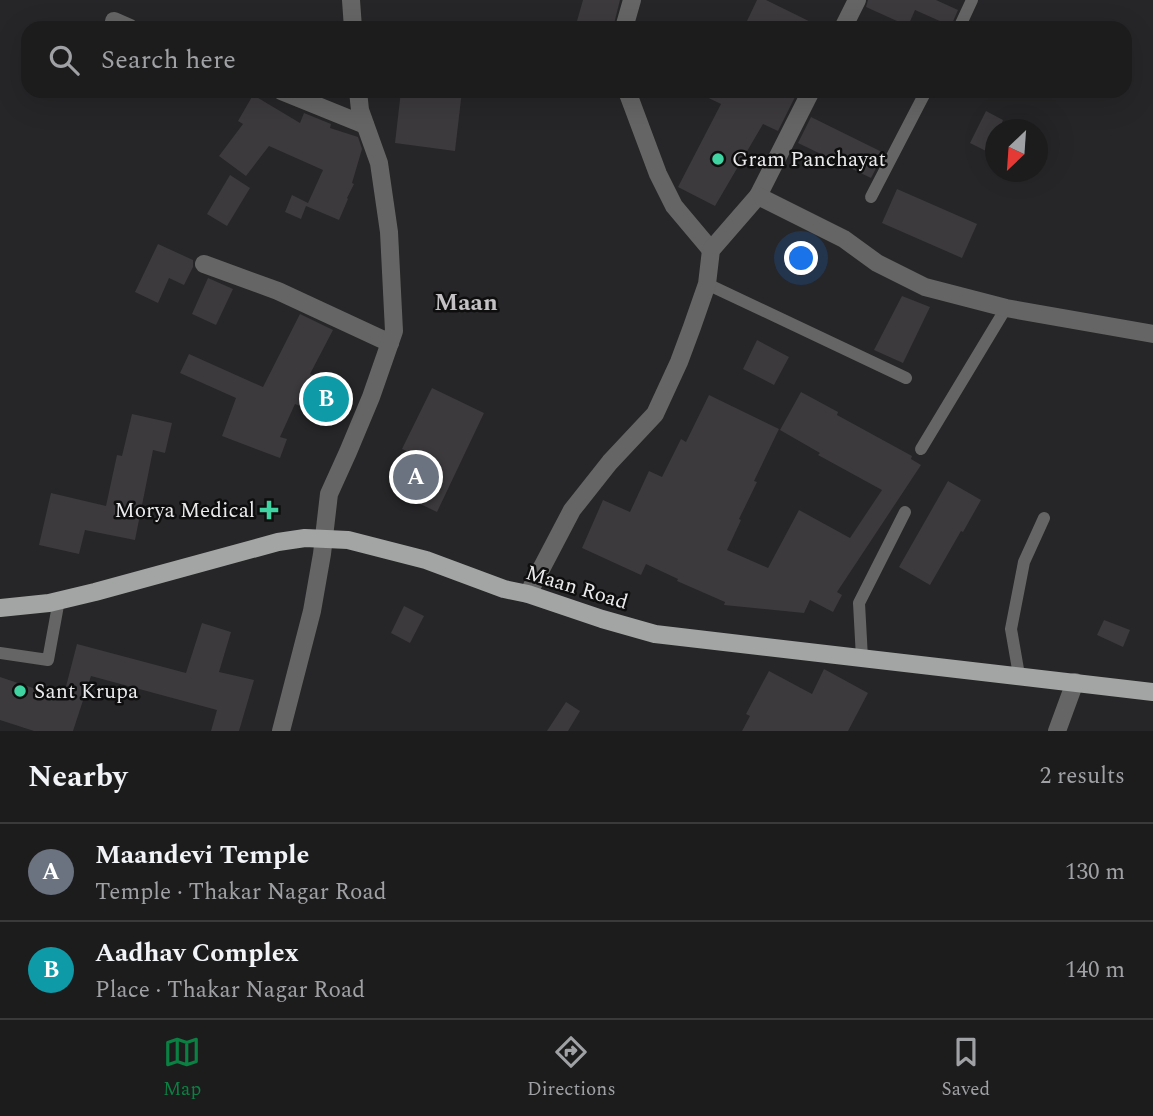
<!DOCTYPE html>
<html lang="en">
<head>
<meta charset="utf-8">
<style>
	:root { --surface:#1c1c1d; --page:#252526; --text:#f1f3f6; --muted:#a0a1a4; --line:#3a3a3b; --accent:#0b8043 }
	body { margin:0; font-family:Spectral,serif; background:var(--page); color:var(--text) }
	.compass { position:absolute; left:985px; top:119px; width:63px; height:63px; border-radius:50%; background:var(--surface); box-shadow:0 7px 28px #0002; rotate:205deg }
	.you { position:absolute; left:802px; top:259px; width:24px; height:24px; margin:-18px; border:5px solid #fff; border-radius:50%; background:#1a73e8; box-shadow:0 0 0 10px #1a73e833 }
	.badge { display:grid; place-items:center; width:46px; height:46px; border-radius:50%; background:var(--accent); color:#fff; font-size:23px; font-weight:700 }
	.pin { position:absolute; translate:-50% -50%; border:4px solid #fff; box-shadow:0 2px 7px #0006 }
	.list { margin:0; padding:0; list-style:none }
	h2 { display:flex; justify-content:space-between; align-items:center; height:91px; margin:0; padding:0 28px; font-size:30px }
	h2 small { font-size:23px; font-weight:400; color:var(--muted) }
	.list li { display:grid; grid-template-columns:46px 1fr auto; gap:21px; align-items:center; box-sizing:border-box; height:98px; padding:0 28px; border-top:2px solid var(--line) }
	.list b { display:block; font-size:26px; white-space:nowrap }
	.list p { margin:0; font-size:23px; white-space:nowrap; color:var(--muted) }
	.list em { font-size:23px; font-style:normal; color:var(--muted) }
	.icon { flex:none; width:38px; height:38px; fill:none; stroke:currentColor; stroke-width:2; stroke-linecap:round; stroke-linejoin:round }
	.map { position:relative; flex:none; width:1153px; height:731px; overflow:hidden }
	.search { position:absolute; background:var(--surface); box-shadow:0 7px 28px #0002; left:21px; right:21px; top:21px; height:77px; display:flex; align-items:center; gap:18px; box-sizing:border-box; padding:0 24px; border-radius:21px; color:var(--muted); font-size:26px }
	.sheet { height:287px; background:var(--surface) }
	nav { display:flex; justify-content:space-around; align-items:center; box-sizing:border-box; height:98px; border-top:2px solid var(--line); background:var(--surface); font-size:19px; color:var(--muted) }
	nav a { display:grid; justify-items:center; gap:4px }
	nav .on { color:var(--accent) }
	.map>svg:first-child { display:block }
	.building { fill:#3c3a3d }
	.lines { fill:none; stroke-linecap:round; stroke-linejoin:round }
	.service { stroke:#646564; stroke-width:12 }
	.minor { stroke:#646564; stroke-width:18 }
	.tertiary { stroke:#646564; stroke-width:18 }
	.primary { stroke:#a2a5a4; stroke-width:18 }
	.poi-dot { fill:#40d4a2; stroke:#0f0e0f; stroke-width:2.5 }
	.labels { text-anchor:middle; stroke-width:5; stroke-linejoin:round; paint-order:stroke }
	.poi-label { font-size:21px; fill:#ebeaec; stroke:#0f0e0f; text-anchor:start }
	.street-label { font-size:21px; fill:#ebeaec; stroke:#0f0e0f }
	.quarter-label { font-size:24px; font-weight:bold; fill:#c3c1c4; stroke:#0f0e0f }
</style>
</head>
<body>
<div class="map">
<svg width="1153" height="731" viewBox="0 0 1153 731">
	<rect width="100%" height="100%" fill="#262527"/>
	<!-- building -->
	<g class="building">
		<path d="M583 0H620L613 28H575Z"/>
		<path d="M757 0H766L823 28H755L746 23Z"/>
		<path d="M868 0H936L958 10 951 26 915 10 908 26 866 7Z"/>
		<path d="M401 91H462L455 151 395 143Z"/>
		<path d="M694 91H798L778 131 763 124 715 206 678 187 721 104Z"/>
		<path d="M253 95 300 123 304 113 331 124 330 128 358 137 362 149 352 183 354 184 347 198 348 199 339 220 306 206 301 219 285 212 292 195 308 203 323 170 269 146 246 176 219 156 243 124 238 121Z"/>
		<path d="M986 111 1003 120 999 130H996V136L988 152 970 143Z"/>
		<path d="M811 117 884 153 871 178 798 143Z"/>
		<path d="M230 175 250 188 227 226 207 214Z"/>
		<path d="M897 189 977 224 962 258 882 223Z"/>
		<path d="M158 244 193 260V267L184 285 169 278 158 303 135 292Z"/>
		<path d="M208 278 233 289 216 325 192 314Z"/>
		<path d="M902 296 930 307 903 363 874 350Z"/>
		<path d="M300 314 333 330 310 374 351 392 338 422 295 404 280 437 287 439 280 458 222 436 236 398 180 373 189 354 263 387Z"/>
		<path d="M757 340 789 357 774 385 743 369Z"/>
		<path d="M432 388 484 413 437 512 412 500 428 460 402 449Z"/>
		<path d="M801 392 838 412 837 415 912 456 911 459 921 465 837 592 842 595 833 612 810 600 804 613 724 605 725 602 677 581 678 579 646 564 641 575 582 548 603 500 630 512 649 471 662 477 681 439 686 442 709 395 779 429 754 481 757 482 739 519 741 520 727 550 768 568 799 510 850 538 882 490 818 455 820 453 780 430Z"/>
		<path d="M132 414 172 423 165 453 153 450 135 540 85 530 79 554 39 545 51 493 106 506 117 455 122 456Z"/>
		<path d="M948 481 981 500 963 532 961 531 930 585 899 567Z"/>
		<path d="M404 606 424 616 410 643 391 633Z"/>
		<path d="M1104 620 1130 630 1123 647 1097 635Z"/>
		<path d="M202 623 231 632 219 672 254 680 239 731H211L217 710 91 676 73 731H34L0 720V677L63 698 77 644 186 673Z"/>
		<path d="M824 669 868 693 848 731H742L750 716 746 714 769 671 812 694Z"/>
		<path d="M566 702 580 711 568 731H547Z"/>
	</g>
	<g class="lines">
		<!-- service -->
		<g class="service">
			<path d="M959 28 972 0"/>
			<path d="M871 197 926 91"/>
			<path d="M707 284 906 378"/>
			<path d="M921 449 1006 308"/>
			<path d="M0 653 48 660 59 600"/>
			<path d="M862 658 859 603 905 512"/>
			<path d="M1019 675 1011 629 1024 562 1044 518"/>
		</g>
		<!-- minor -->
		<g class="minor">
			<path d="M114 21 130 28"/>
			<path d="M624 28 632 0"/>
			<path d="M843 28 857 0"/>
			<path d="M281 91 365 125"/>
			<path d="M627 91 658 174 674 206 711 250"/>
			<path d="M758 196 811 91"/>
			<path d="M204 264 278 291 390 343"/>
			<path d="M528 594 572 510 610 462 655 414 679 362 692 327 707 284 711 250 758 196 844 239 877 263 925 287 1006 308 1153 334"/>
			<path d="M1057 731 1075 682"/>
		</g>
		<!-- tertiary -->
		<g class="tertiary">
			<path d="M351 0 353 28"/>
			<path d="M281 731 312 611 322 554 329 494 348 452 371 397 394 331 389 232 379 163 360 110 358 91"/>
		</g>
		<!-- primary -->
		<path class="primary" d="M0 608 49 603 95 592 278 542 305 538 348 540 426 560 504 589 528 594 602 619 655 634 1153 692"/>
	</g>
	<!-- markers -->
	<g class="poi-dot">
		<circle cx="718" cy="159" r="7"/>
		<path d="M265.5 499.5h7v7h7v7h-7v7h-7v-7h-7v-7h7z"/>
		<circle cx="20" cy="691" r="7"/>
	</g>
	<g class="labels">
		<!-- poi labels -->
		<g class="poi-label">
			<text x="732" y="166">Gram Panchayat</text>
			<text x="255" y="517" text-anchor="end">Morya Medical</text>
			<text x="34" y="698">Sant Krupa</text>
		</g>
		<!-- street labels -->
		<g class="street-label">
			<text transform="translate(577 587) rotate(17)" y="7">Maan Road</text>
		</g>
		<!-- quarter labels -->
		<g class="quarter-label">
			<text x="466" y="310">Maan</text>
		</g>
	</g>
</svg>
<svg class="compass" viewBox="-18 -18 36 36"><path d="M0-13l5 13h-10z" fill="#e53935"/><path d="M0 13l5-13h-10z" fill="#a0a1a4"/></svg>
<div class="you"></div>
<div class="pin badge" style="left:416px;top:477px;background:#6b7280">A</div>
<div class="pin badge" style="left:326px;top:399px;background:#0f9aa8">B</div>
<div class="search"><svg class="icon" aria-label="search" viewBox="0 0 24 24"><circle cx="10" cy="10" r="6"/><path d="M15 15l6 6"/></svg>Search here</div>
</div>
<section class="sheet">
<h2>Nearby<small>2 results</small></h2>
<ul class="list">
<li><span class="badge" style="background:#6b7280">A</span><div><b>Maandevi Temple</b><p>Temple · Thakar Nagar Road</p></div><em>130 m</em></li>
<li><span class="badge" style="background:#0f9aa8">B</span><div><b>Aadhav Complex</b><p>Place · Thakar Nagar Road</p></div><em>140 m</em></li>
</ul>
</section>
<nav>
<a class="on"><svg class="icon" aria-label="map" viewBox="0 0 24 24"><path d="M3 6l6-2 6 2 6-2v14l-6 2-6-2-6 2zM9 4v14M15 6v14"/></svg>Map</a>
<a><svg class="icon" aria-label="directions" viewBox="0 0 24 24"><path d="M12 3l9 9-9 9-9-9zM9 14v-3h6M13 9l2 2-2 2"/></svg>Directions</a>
<a><svg class="icon" aria-label="saved" viewBox="0 0 24 24"><path d="M7 4h10v16l-5-4-5 4z"/></svg>Saved</a>
</nav>
</body>
</html>
